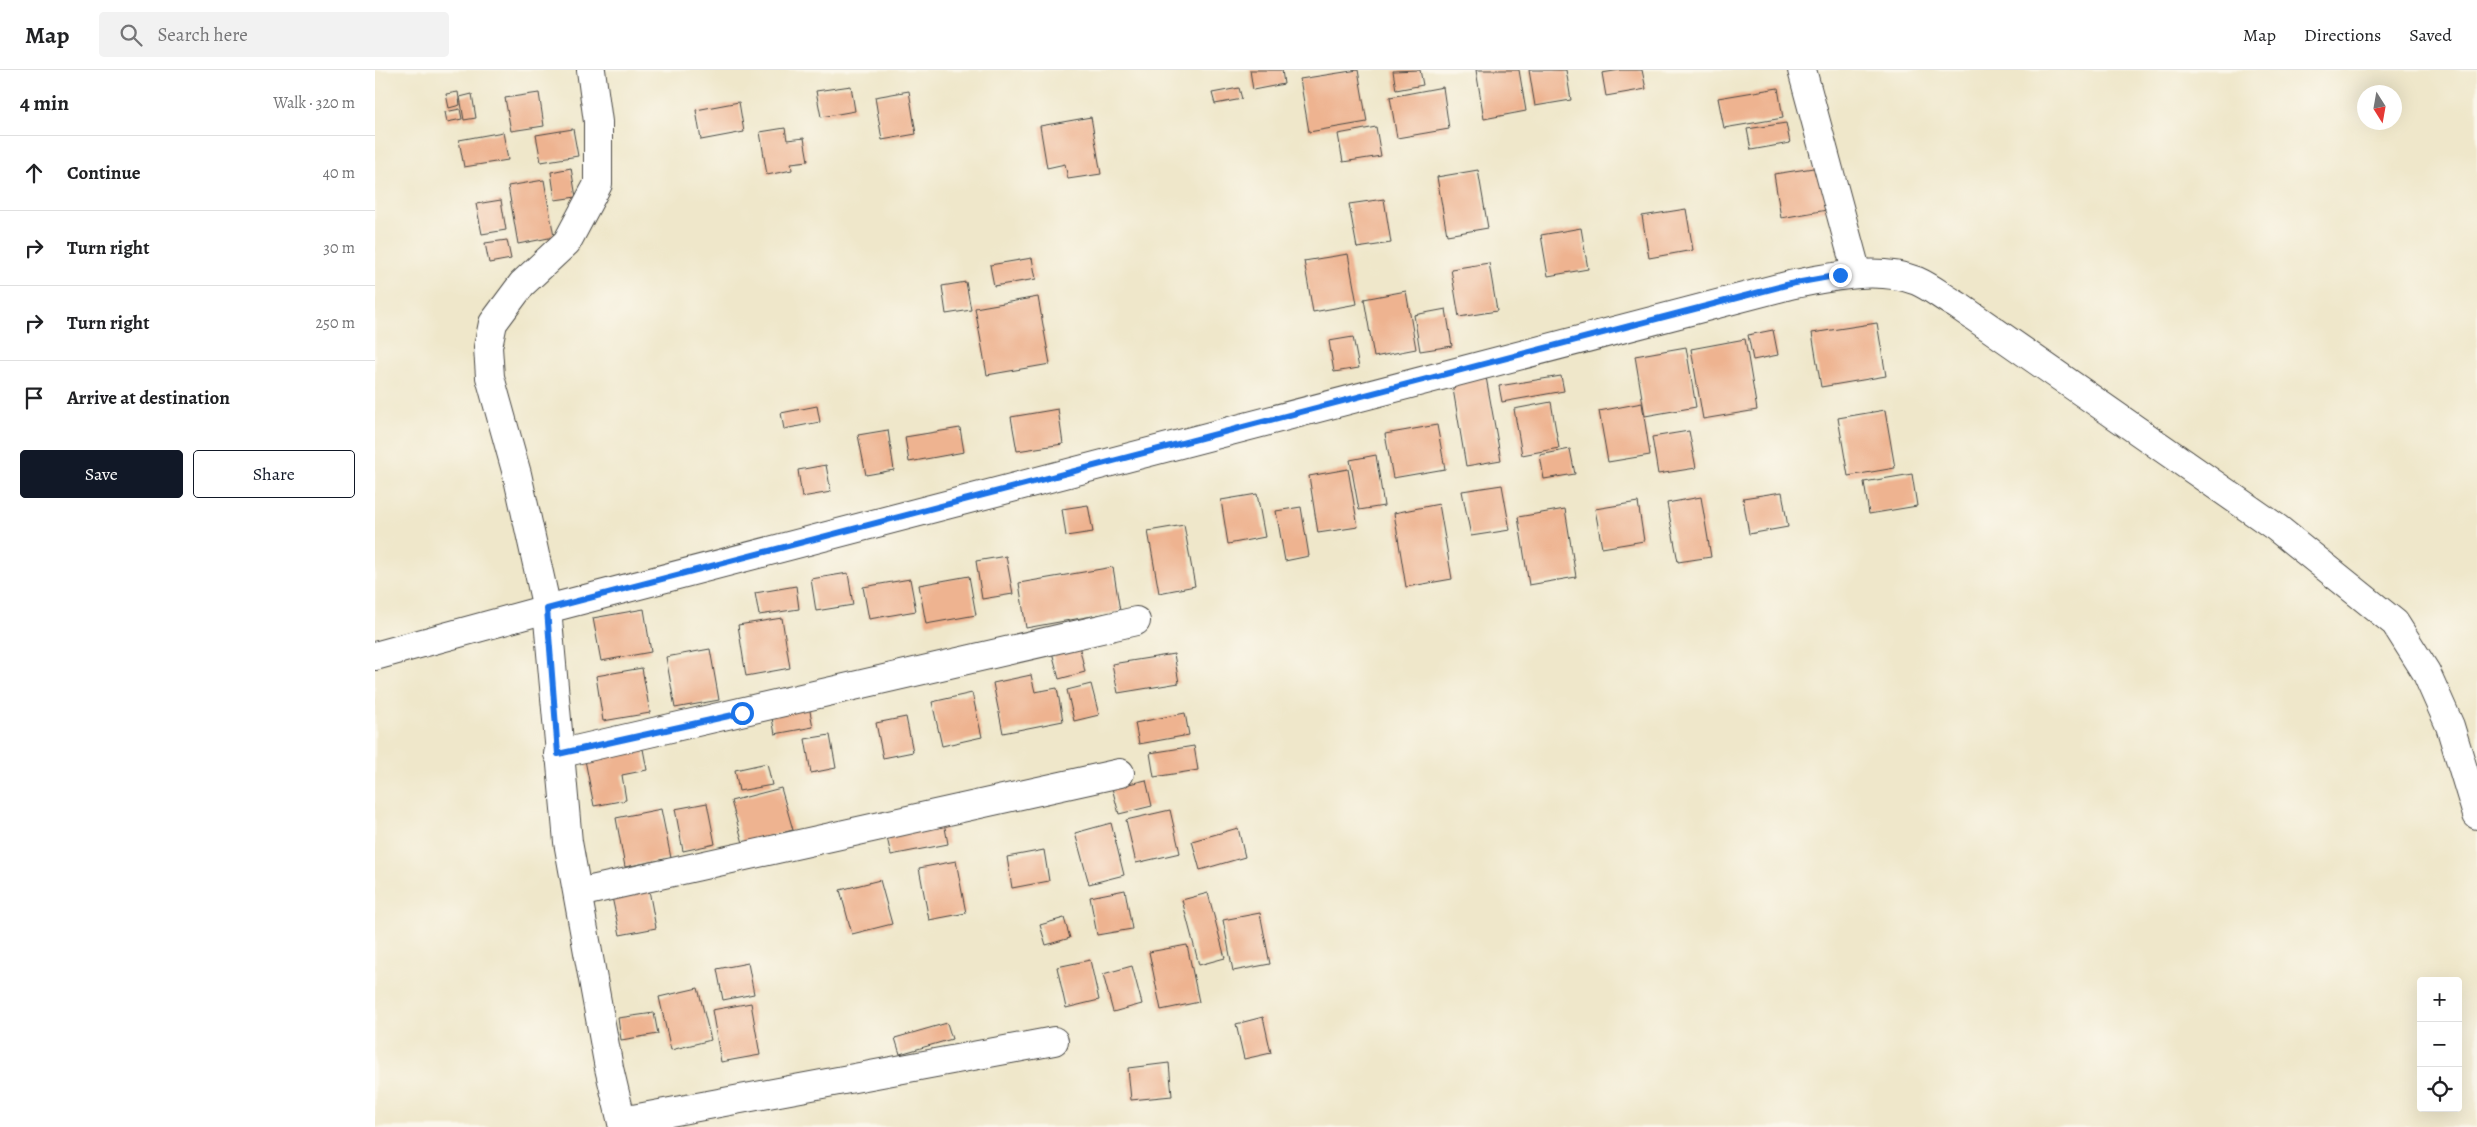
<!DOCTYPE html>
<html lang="en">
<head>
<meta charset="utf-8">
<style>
	:root { --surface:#fff; --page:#f2f2f2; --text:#202124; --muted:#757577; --line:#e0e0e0; --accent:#111827 }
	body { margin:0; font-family:Alegreya,serif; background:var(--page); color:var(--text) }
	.controls { position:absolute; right:15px; bottom:15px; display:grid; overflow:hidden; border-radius:5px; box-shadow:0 5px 20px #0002 }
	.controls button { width:45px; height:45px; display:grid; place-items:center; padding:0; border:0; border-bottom:1px solid var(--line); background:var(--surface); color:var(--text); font:25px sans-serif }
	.compass { position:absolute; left:1982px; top:15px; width:45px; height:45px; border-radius:50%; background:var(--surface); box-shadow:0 5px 20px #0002; rotate:169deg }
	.stop { position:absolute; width:15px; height:15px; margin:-11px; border:4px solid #1a73e8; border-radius:50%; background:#fff }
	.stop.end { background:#1a73e8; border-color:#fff; box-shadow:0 1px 5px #0008 }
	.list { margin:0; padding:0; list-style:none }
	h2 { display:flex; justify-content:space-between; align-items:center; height:65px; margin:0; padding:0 20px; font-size:21px }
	h2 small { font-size:16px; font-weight:400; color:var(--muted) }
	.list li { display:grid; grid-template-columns:32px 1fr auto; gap:15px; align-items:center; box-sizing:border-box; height:75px; padding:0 20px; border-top:1px solid var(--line) }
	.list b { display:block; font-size:19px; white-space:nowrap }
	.list em { font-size:16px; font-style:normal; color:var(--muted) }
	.actions { display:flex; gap:10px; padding:15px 20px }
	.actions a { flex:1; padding:11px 0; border:1px solid var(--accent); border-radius:5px; text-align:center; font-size:18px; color:var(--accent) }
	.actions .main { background:var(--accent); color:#fff }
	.icon { flex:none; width:28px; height:28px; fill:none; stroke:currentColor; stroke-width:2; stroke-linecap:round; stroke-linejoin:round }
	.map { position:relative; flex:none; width:2102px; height:1057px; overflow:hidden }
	header { display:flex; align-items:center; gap:30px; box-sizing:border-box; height:70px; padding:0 25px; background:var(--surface); border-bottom:1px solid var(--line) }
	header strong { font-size:24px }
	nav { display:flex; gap:28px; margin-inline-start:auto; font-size:18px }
	.search { width:350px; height:45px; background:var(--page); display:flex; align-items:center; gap:12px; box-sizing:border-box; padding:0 18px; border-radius:5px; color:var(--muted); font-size:19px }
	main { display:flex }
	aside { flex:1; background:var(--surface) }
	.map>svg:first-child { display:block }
	.building { fill:#eeb390 }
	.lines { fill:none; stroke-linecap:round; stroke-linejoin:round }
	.minor-casing { stroke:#484743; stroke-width:30 }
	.minor { stroke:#fff; stroke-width:28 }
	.route { stroke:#1a73e8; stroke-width:6 }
</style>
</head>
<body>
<header>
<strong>Map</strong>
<div class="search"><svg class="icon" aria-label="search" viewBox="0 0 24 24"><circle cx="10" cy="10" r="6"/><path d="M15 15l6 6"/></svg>Search here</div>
<nav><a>Map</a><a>Directions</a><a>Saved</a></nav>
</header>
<main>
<aside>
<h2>4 min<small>Walk · 320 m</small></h2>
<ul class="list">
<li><svg class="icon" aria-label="ahead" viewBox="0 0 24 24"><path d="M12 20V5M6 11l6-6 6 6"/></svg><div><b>Continue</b></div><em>40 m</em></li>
<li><svg class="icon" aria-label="right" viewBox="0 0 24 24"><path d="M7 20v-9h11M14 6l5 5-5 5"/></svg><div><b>Turn right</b></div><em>30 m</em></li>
<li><svg class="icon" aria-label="right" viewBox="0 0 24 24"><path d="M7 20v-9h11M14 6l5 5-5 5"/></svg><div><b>Turn right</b></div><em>250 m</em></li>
<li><svg class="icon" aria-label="arrive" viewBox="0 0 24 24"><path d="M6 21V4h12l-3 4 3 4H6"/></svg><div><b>Arrive at destination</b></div></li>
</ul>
<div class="actions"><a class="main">Save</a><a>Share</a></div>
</aside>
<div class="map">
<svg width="2102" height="1057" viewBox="0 0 2102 1057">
	<rect width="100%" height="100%" fill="#fbf7ec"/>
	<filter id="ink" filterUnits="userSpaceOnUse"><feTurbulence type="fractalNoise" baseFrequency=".02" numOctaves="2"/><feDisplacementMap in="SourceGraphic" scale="10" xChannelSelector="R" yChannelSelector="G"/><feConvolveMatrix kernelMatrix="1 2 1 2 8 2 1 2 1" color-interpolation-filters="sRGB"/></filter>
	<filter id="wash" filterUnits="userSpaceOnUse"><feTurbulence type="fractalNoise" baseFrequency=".0096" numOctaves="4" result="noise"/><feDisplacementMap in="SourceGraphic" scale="20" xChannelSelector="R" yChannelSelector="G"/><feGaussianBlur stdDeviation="1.12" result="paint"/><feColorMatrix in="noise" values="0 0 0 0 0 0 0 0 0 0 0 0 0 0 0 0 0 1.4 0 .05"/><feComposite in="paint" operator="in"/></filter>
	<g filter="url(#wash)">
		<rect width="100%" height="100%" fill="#efe7ca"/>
		<g id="blocks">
			<!-- building -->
			<g class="building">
				<path d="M875 0H907L909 14 878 20Z"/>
				<path d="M983 0 992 52 934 62 925 9Z"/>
				<path d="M1045 0 1048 15 1021 20 1018 1Z"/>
				<path d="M1101 0H1144L1151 41 1109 49Z"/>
				<path d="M1154 0H1191L1196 30 1160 36Z"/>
				<path d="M1245 0H1267L1271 19 1231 26 1227 3Z"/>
				<path d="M476 16 480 41 446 47 441 21Z"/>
				<path d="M1068 17 1074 59 1022 68 1015 27Z"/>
				<path d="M864 18 867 29 840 34 837 23Z"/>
				<path d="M1403 18 1408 48 1349 58 1343 28Z"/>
				<path d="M534 21 541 64 507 70 500 27Z"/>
				<path d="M83 22 85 35 74 38 71 24Z"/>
				<path d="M164 23 169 56 136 61 130 28Z"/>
				<path d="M97 24 101 48 89 50 85 27Z"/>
				<path d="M364 32 369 62 326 70 321 40Z"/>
				<path d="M85 39 87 49 72 52 70 42Z"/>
				<path d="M716 47 726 104 693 109 690 94 672 98 665 56Z"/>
				<path d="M1411 53 1415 73 1376 80 1372 59Z"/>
				<path d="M1001 57 1006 86 968 92 963 64Z"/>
				<path d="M410 58 412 70 429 68 433 91 416 93 417 100 392 105 385 62Z"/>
				<path d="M198 59 203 86 166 92 161 65Z"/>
				<path d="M128 62 133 90 89 97 84 70Z"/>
				<path d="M1445 97 1452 140 1406 148 1399 104Z"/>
				<path d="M196 98 201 127 180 130 176 102Z"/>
				<path d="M1103 100 1113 158 1072 165 1062 107Z"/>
				<path d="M169 110 179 167 143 174 133 116Z"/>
				<path d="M1009 129 1016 173 982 178 974 134Z"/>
				<path d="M126 130 131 160 107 164 101 134Z"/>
				<path d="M1311 139 1318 180 1274 188 1267 146Z"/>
				<path d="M1206 158 1213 199 1173 206 1166 165Z"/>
				<path d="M132 170 136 189 114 193 110 173Z"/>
				<path d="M973 184 982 234 938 242 929 191Z"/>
				<path d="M657 188 661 209 619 216 615 195Z"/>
				<path d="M1114 193 1122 241 1084 247 1076 199Z"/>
				<path d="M591 212 596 240 571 244 567 216Z"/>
				<path d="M1031 221 1041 279 999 287 989 229Z"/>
				<path d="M663 227 675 294 612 305 600 238Z"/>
				<path d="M1071 239 1077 276 1045 281 1039 245Z"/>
				<path d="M1502 253 1511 306 1446 317 1437 263Z"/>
				<path d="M1398 260 1403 285 1378 290 1373 265Z"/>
				<path d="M978 267 984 298 959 302 954 271Z"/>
				<path d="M1370 269 1382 340 1328 349 1316 279Z"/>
				<path d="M1311 277 1321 337 1270 346 1260 286Z"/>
				<path d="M1186 306 1189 321 1127 332 1124 316Z"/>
				<path d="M1111 307 1126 390 1091 396 1077 313Z"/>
				<path d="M1176 332 1184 378 1147 385 1139 339Z"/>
				<path d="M1267 333 1275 385 1233 392 1224 341Z"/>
				<path d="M442 336 445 352 409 359 406 343Z"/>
				<path d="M683 339 688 374 642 381 636 347Z"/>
				<path d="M1510 340 1520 398 1473 406 1463 348Z"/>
				<path d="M1062 355 1070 399 1018 408 1010 364Z"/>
				<path d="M585 358 589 382 534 392 530 367Z"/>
				<path d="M513 360 519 400 491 405 483 365Z"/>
				<path d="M1314 361 1321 398 1283 404 1277 367Z"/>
				<path d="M1195 379 1200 404 1169 409 1165 385Z"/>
				<path d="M1001 385 1009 436 984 440 975 390Z"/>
				<path d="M451 395 456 422 427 427 423 400Z"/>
				<path d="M973 399 983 457 943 463 934 406Z"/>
				<path d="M1537 404 1542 436 1494 444 1489 412Z"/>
				<path d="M1127 415 1135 460 1096 466 1087 421Z"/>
				<path d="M1407 422 1413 457 1374 464 1368 428Z"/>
				<path d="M882 424 890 467 853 474 846 430Z"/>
				<path d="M1326 427 1336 487 1303 492 1292 433Z"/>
				<path d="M1263 432 1269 471 1227 478 1220 439Z"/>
				<path d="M1064 434 1077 509 1031 517 1019 443Z"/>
				<path d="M713 435 718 462 691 466 687 439Z"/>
				<path d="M926 437 934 486 910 491 901 441Z"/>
				<path d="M1190 439 1201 507 1154 515 1143 447Z"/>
				<path d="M809 455 820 516 784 523 773 461Z"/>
				<path d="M631 486 638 524 607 529 601 491Z"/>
				<path d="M738 497 745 541 651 558 644 513Z"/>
				<path d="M473 503 478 535 441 541 436 509Z"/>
				<path d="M594 506 601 545 551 554 544 515Z"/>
				<path d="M535 509 541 541 494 549 488 517Z"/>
				<path d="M421 516 424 539 384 545 380 523Z"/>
				<path d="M269 539 276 582 226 591 218 548Z"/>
				<path d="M407 548 415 598 371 606 363 555Z"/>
				<path d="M704 575 710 602 684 609 677 582Z"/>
				<path d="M335 579 344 630 300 638 291 587Z"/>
				<path d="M799 584 804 613 743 623 737 594Z"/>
				<path d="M267 598 275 643 228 651 221 606Z"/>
				<path d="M656 605 660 622 682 618 688 651 628 663 618 613Z"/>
				<path d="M716 614 724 645 699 651 692 620Z"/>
				<path d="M597 623 607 667 567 676 557 632Z"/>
				<path d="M434 636 438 657 400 664 396 643Z"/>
				<path d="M810 643 814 665 764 674 760 653Z"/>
				<path d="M531 647 538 682 508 688 501 653Z"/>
				<path d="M455 665 461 698 436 703 430 669Z"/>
				<path d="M819 676 823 700 779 707 775 683Z"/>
				<path d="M268 679 272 700 247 705 251 730 219 736 210 690Z"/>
				<path d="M392 693 397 715 364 721 360 700Z"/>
				<path d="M771 710 777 736 744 744 737 718Z"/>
				<path d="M406 718 418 760 368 773 356 731Z"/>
				<path d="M332 733 340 774 308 781 300 739Z"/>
				<path d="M286 739 296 788 250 797 241 748Z"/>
				<path d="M795 740 805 783 761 793 751 750Z"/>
				<path d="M569 752 573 774 516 785 511 763Z"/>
				<path d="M736 753 749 805 714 814 700 763Z"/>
				<path d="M863 758 870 787 825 800 817 771Z"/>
				<path d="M669 780 674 811 637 818 632 787Z"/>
				<path d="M581 791 591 843 554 850 544 798Z"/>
				<path d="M505 810 517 854 477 864 465 820Z"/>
				<path d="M274 820 281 858 245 865 237 827Z"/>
				<path d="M750 820 757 859 722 865 715 827Z"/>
				<path d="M833 823 850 888 824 895 807 830Z"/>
				<path d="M885 843 895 894 858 901 848 850Z"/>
				<path d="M689 848 695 868 671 875 665 855Z"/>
				<path d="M812 875 824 932 786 940 774 882Z"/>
				<path d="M715 890 724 930 691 938 682 897Z"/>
				<path d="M373 893 379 924 348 930 342 899Z"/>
				<path d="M757 896 767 934 738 942 728 904Z"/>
				<path d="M323 918 336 970 296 980 284 927Z"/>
				<path d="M376 933 385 985 346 992 337 940Z"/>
				<path d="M279 943 283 964 246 970 243 948Z"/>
				<path d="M888 947 896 983 869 989 861 954Z"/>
				<path d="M572 953 577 969 525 984 520 968Z"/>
				<path d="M794 993 797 1026 756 1030 753 998Z"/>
			</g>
		</g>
	</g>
	<g filter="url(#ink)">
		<use href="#blocks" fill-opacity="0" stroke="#484743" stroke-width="1"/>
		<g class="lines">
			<defs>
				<g id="minor">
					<path d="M216 0 223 52V114L192 172 147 214 118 253 113 277 115 307 142 404 172 539 193 772 234 998 248 1057"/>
					<path d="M1427 0 1482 204"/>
					<path d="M0 586 172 539 1415 215C1454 207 1503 196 1542 211 1556 217 1569 228 1582 235L1902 458 2020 553 2051 602 2075 656 2102 745"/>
					<path d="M183 684 761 551"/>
					<path d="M203 823 745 703"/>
					<path d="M247 1051 679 971"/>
				</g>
			</defs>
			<!-- minor casing -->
			<use href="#minor" class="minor-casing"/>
			<!-- minor -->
			<use href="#minor" class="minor"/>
		</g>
	</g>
	<g class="lines" filter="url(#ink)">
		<!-- route -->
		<path class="route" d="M367 643 183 684 172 539 1415 214 1465 205"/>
	</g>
</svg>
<div class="controls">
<button>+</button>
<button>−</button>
<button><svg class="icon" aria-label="locate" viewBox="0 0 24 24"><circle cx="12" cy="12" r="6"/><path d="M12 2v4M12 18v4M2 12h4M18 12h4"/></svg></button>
</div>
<svg class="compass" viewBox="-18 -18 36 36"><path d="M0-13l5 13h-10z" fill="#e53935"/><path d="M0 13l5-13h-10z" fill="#757577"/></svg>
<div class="stop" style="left:367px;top:643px"></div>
<div class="stop end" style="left:1465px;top:205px"></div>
</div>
</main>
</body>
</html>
